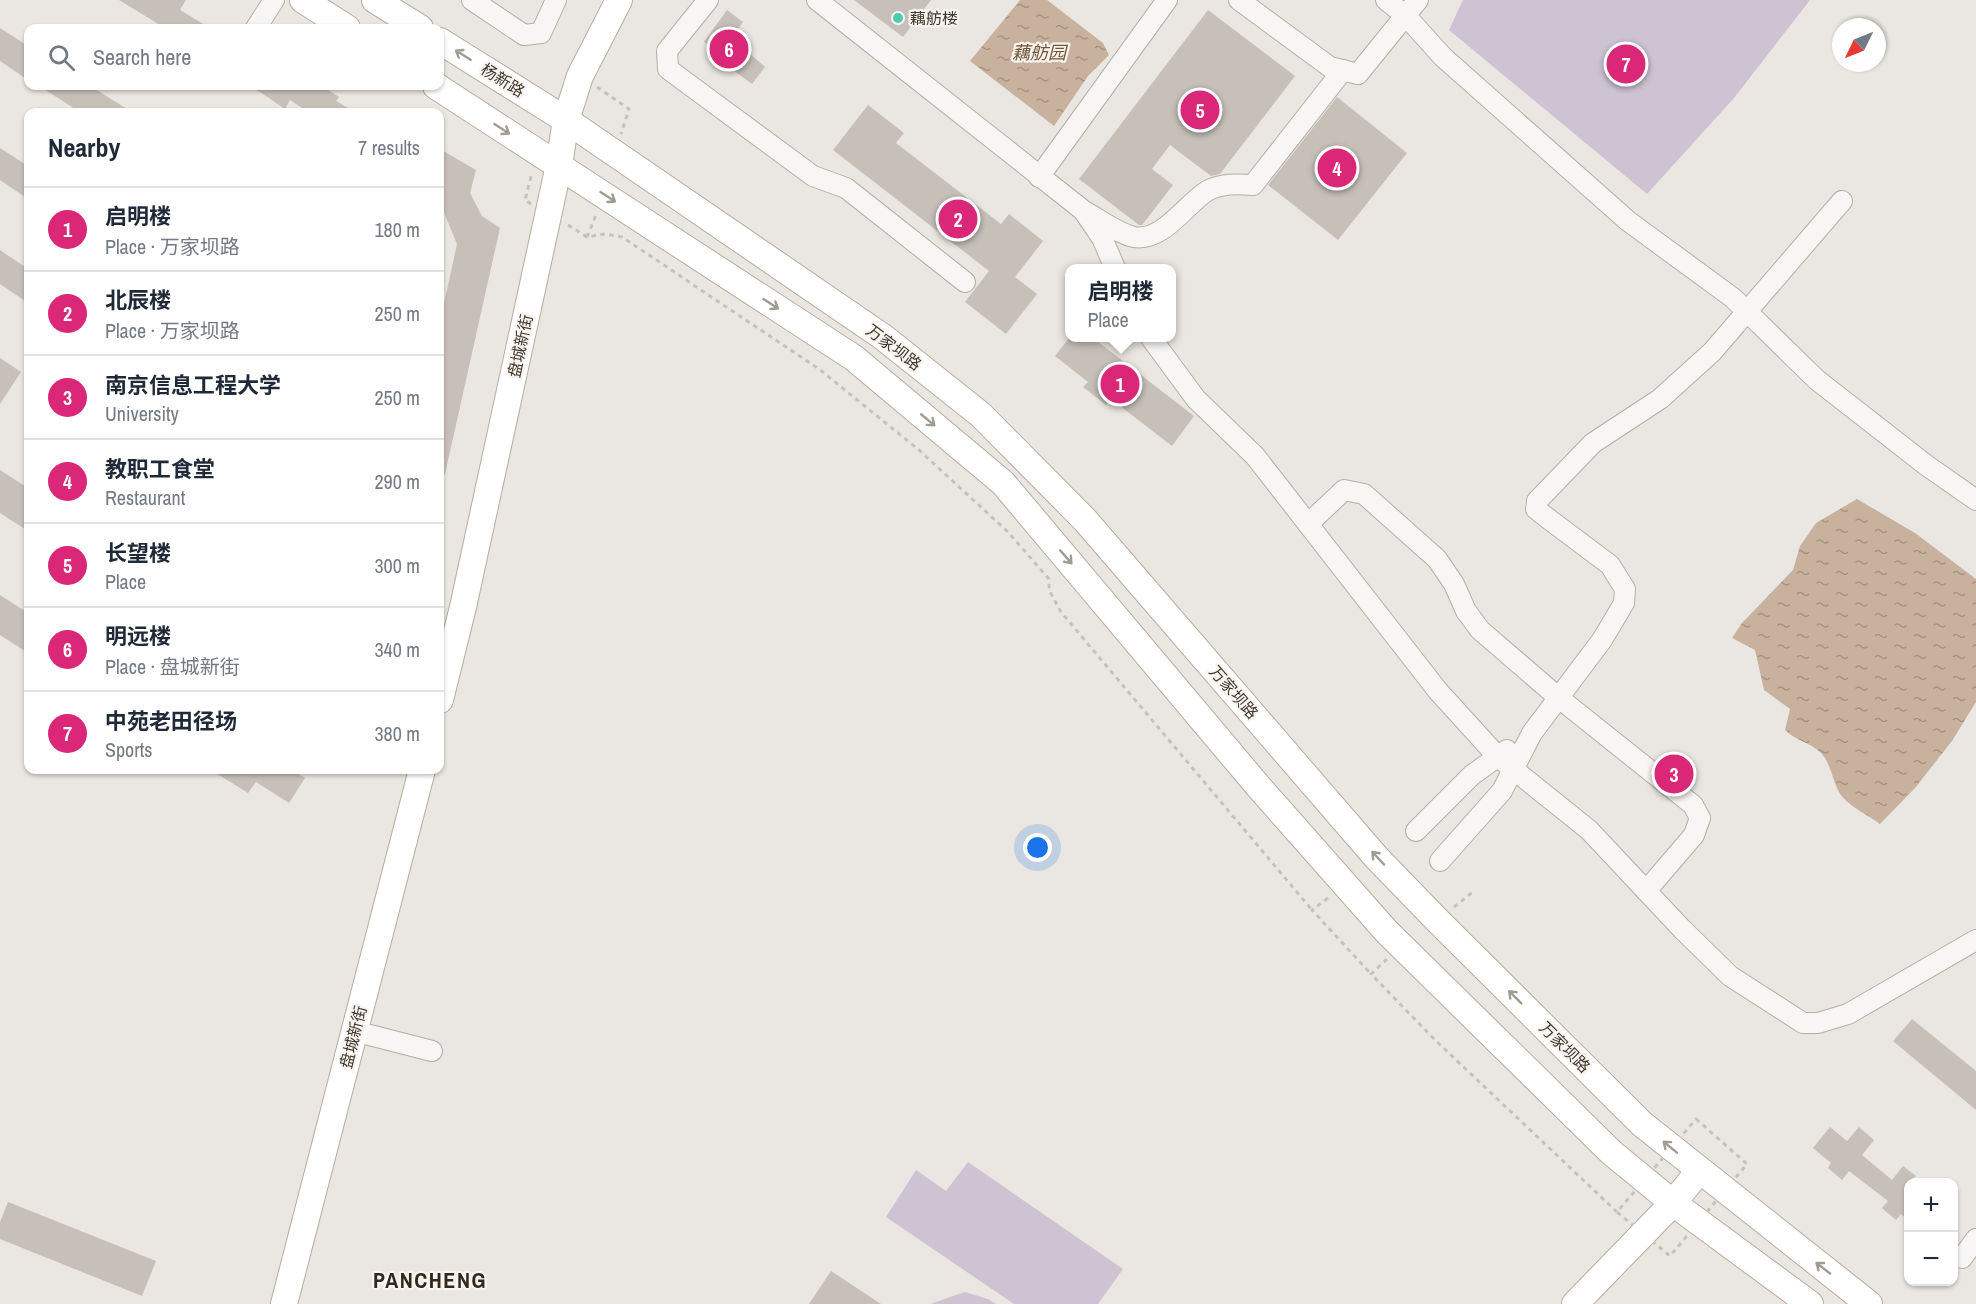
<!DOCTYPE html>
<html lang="en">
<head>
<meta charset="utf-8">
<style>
	:root { --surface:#fff; --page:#f2f2f3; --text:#1f2937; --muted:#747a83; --line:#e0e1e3; --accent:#db2777 }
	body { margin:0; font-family:"Archivo Narrow","Noto Sans SC",sans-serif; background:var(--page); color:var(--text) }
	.controls { position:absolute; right:18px; bottom:18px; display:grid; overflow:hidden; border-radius:12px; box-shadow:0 2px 4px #0004 }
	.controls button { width:54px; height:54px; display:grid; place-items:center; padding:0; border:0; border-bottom:2px solid var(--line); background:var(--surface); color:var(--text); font:30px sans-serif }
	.compass { position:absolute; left:1832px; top:18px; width:54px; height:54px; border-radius:50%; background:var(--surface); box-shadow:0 2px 4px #0004; rotate:227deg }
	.you { position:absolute; left:1038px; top:848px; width:21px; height:21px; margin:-15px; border:4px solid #fff; border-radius:50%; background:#1a73e8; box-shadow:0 0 0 9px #1a73e833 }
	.badge { display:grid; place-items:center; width:39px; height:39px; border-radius:50%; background:var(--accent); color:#fff; font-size:20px; font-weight:700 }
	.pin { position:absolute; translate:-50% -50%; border:3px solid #fff; box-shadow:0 2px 6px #0006 }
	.popup { position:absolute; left:1065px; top:264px; width:111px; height:78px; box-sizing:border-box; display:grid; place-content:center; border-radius:12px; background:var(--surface); filter:drop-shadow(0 2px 4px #0005); font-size:20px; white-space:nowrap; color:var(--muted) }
	.popup b { font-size:22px; color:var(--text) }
	.popup::after { content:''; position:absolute; left:50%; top:100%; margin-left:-12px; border:12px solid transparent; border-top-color:var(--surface) }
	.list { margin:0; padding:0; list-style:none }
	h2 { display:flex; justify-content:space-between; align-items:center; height:78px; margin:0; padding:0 24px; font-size:26px }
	h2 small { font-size:20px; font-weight:400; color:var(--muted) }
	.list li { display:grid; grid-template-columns:39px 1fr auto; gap:18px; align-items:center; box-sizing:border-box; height:84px; padding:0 24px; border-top:2px solid var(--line) }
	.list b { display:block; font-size:22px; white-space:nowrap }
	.list p { margin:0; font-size:20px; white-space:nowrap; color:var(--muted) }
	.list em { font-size:20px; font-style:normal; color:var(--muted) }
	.icon { flex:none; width:33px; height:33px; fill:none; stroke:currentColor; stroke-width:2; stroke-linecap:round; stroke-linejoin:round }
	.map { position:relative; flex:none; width:1976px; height:1304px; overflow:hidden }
	.search { position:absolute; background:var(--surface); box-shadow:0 2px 4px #0004; left:24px; top:24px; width:420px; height:66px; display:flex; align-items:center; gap:15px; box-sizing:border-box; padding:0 21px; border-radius:12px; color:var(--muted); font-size:22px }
	.panel { position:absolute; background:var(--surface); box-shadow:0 2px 4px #0004; left:24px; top:108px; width:420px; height:666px; border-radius:12px }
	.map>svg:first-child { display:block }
	.green { fill:#cec3d3 }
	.water { fill:url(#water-ripples) }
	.building { fill:#c6c0b9 }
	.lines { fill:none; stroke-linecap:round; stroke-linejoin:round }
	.minor-casing { stroke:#b4aea6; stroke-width:22 }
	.major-casing { stroke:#b5aca1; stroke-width:28 }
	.path { stroke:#c5c1bb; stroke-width:3; stroke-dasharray:4.5 4.5; stroke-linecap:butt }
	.minor { stroke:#f8f6f4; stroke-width:20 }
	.major { stroke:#fff; stroke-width:26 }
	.oneway { stroke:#a09c94 }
	.poi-dot { fill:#4acbb2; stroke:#f7f4f1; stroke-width:2 }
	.labels { text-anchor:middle; stroke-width:4.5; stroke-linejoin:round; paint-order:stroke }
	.poi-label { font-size:16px; fill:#41382a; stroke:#f7f4f1; text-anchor:start }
	.street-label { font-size:16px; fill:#41382a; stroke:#f7f4f1 }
	.water-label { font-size:18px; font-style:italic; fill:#745535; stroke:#f7f4f1 }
	.district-label { font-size:22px; font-weight:bold; letter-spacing:1.5px; fill:#32291c; stroke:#f7f4f1 }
</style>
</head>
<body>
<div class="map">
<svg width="1976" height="1304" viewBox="0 0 1976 1304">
	<defs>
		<pattern id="water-ripples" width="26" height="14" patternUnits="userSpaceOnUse" patternTransform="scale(1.5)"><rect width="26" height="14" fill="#c9b29d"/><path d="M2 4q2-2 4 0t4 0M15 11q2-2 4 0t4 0" fill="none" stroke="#a59280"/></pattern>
	</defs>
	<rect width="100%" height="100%" fill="#eae6e1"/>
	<!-- green -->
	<g class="green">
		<path d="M1463 0H1810L1734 98 1647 194 1449 30Z"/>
		<path d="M968 1162 1123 1269 1098 1304H1014L886 1217 916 1170 946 1191Z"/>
		<path d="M965 1292 988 1299 996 1304H930Z"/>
	</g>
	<!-- water -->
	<g class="water">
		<path d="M1020 0H1047L1103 43 1109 55 1088 76 1054 126 970 61Z"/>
		<path d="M1857 499 1915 533 1976 579V702L1952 741 1915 788 1880 824C1868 815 1846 805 1839 792 1832 779 1831 764 1821 753 1810 742 1796 741 1785 730L1790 709 1764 690 1755 650 1732 638 1742 623 1793 570 1800 546 1816 523Z"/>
	</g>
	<!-- building -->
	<g class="building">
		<path d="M119 0H186L180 10 210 28H165Z"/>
		<path d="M854 0H931L903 37Z"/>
		<path d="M727 10 743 22 732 38 765 67 752 84 722 62 724 55 704 42Z"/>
		<path d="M1208 10 1295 76 1220 174 1211 176 1170 145 1152 169 1173 185 1142 225H1139L1079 179Z"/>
		<path d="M0 28 28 46V80L0 61Z"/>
		<path d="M39 86H90L132 112H80Z"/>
		<path d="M251 86H322L339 97 336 101 355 112H308L290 100 285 109Z"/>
		<path d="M1337 97 1407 153 1338 240 1268 185Z"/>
		<path d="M868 105 904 133 896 143 1001 224 1009 214 1043 241 1015 277 1037 294 1006 334 965 302 989 271 833 150Z"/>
		<path d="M0 148 28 166V199L0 180Z"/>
		<path d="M440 149 476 170 470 193 482 216 500 228 445 474 440 473V322L457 244 440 203Z"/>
		<path d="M0 250 28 269V303L0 284Z"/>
		<path d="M1069 338H1093L1194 416 1172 446 1111 399 1106 405 1083 387 1088 382 1055 356Z"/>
		<path d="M0 358 21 372 0 404Z"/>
		<path d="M0 470 28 488V531L0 513Z"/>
		<path d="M0 595 28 613V653L0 635Z"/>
		<path d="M211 770H292L305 778 289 803 256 782 248 793Z"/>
		<path d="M1912 1019 1976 1071V1110L1893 1041Z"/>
		<path d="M1830 1127 1847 1141 1859 1127 1874 1140 1862 1155 1892 1180 1903 1166 1916 1176 1908 1182V1220L1901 1214 1896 1220 1882 1208 1888 1201 1849 1171 1842 1180 1828 1168 1831 1163 1813 1148Z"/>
		<path d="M8 1202 156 1261 142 1296 0 1239V1222Z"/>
		<path d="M831 1271 881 1304H809Z"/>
	</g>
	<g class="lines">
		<defs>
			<g id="minor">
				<path d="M472 0 524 35 541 33 556 0"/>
				<path d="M708 0 667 51 668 69 813 176 846 188 965 282"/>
				<path d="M817 0 1084 211C1099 219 1117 233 1134 237 1163 242 1186 204 1207 191 1221 183 1238 184 1253 185L1343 70"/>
				<path d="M1239 0 1330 67 1358 74 1418 0"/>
				<path d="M1386 0 1406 16 1443 57 1628 221 1733 298 1817 380 1926 465 1976 500"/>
				<path d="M256 28 274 0"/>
				<path d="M1039 177 1167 0"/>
				<path d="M1085 213 1102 238 1115 268"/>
				<path d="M1151 338 1196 399 1255 456 1438 691 1498 757 1589 830 1682 929 1730 976 1803 1023H1818L1848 1014 1976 940"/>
				<path d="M1308 524 1344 490 1364 494 1437 559 1454 584 1466 611 1480 630 1559 698 1693 805 1700 818 1694 835 1646 891"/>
				<path d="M1416 831 1472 775 1507 750"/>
				<path d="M1440 861 1502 791 1532 733 1602 640 1624 603 1625 589 1610 565 1546 517 1536 509 1537 501 1593 443 1660 399 1712 352 1842 201"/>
				<path d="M354 1031 432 1051"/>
				<path d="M1962 1258 1976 1239"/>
			</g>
			<g id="major">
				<path d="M303 0 347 28"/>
				<path d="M375 0 420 28"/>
				<path d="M440 41 566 120 883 337 981 415 1085 520 1376 857 1437 920 1642 1124 1869 1304"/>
				<path d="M436 86 854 358 1003 483 1258 786 1387 932 1612 1153 1673 1203 1810 1304"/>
				<path d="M440 700 463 607 559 165 566 120 580 76 619 0"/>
				<path d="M284 1304 422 770"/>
				<path d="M1575 1304 1673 1203 1699 1171"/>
			</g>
		</defs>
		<!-- minor casing -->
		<use href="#minor" class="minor-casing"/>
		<!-- major casing -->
		<use href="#major" class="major-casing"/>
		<!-- path -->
		<g class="path">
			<path d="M597 87 629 109 621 134"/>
			<path d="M531 204 525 200 532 173"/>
			<path d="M568 225 587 237 605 234 622 237 819 369 919 450 1008 532 1049 579V590L1061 612 1312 910"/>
			<path d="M587 237 596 215"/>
			<path d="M1328 898 1312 910 1371 974"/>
			<path d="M1454 907 1474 891"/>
			<path d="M1387 959 1371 974 1435 1040 1617 1212"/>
			<path d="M1696 1119 1747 1164 1670 1256 1617 1212Z"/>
		</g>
		<!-- minor -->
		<use href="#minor" class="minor"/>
		<!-- major -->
		<use href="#major" class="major"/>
	</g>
	<!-- one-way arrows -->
	<defs><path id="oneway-shaft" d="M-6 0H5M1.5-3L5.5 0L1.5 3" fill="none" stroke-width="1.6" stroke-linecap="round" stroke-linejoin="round" transform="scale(1.5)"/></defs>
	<g class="oneway">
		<use href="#oneway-shaft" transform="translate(463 55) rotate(-148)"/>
		<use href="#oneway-shaft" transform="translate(502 129) rotate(33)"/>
		<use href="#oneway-shaft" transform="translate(608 197) rotate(33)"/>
		<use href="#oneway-shaft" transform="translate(771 304) rotate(33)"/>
		<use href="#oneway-shaft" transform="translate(928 420) rotate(40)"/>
		<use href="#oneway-shaft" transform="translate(1066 557) rotate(49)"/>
		<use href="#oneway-shaft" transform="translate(1378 858) rotate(-133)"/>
		<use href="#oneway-shaft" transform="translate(1515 997) rotate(-135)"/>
		<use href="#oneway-shaft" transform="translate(1670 1147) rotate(-141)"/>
		<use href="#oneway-shaft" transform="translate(1823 1268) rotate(-142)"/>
	</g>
	<!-- markers -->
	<circle class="poi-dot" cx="898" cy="18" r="6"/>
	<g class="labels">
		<!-- poi labels -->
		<g class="poi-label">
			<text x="910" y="24">藕舫楼</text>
		</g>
		<!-- street labels -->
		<g class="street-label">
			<text transform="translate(503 80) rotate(32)" y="6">杨新路</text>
			<text transform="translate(520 346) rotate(-78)" y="6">盘城新街</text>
			<text transform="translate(894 347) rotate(37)" y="6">万家坝路</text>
			<text transform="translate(1234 692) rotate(49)" y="6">万家坝路</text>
			<text transform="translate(353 1037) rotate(-76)" y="6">盘城新街</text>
			<text transform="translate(1565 1047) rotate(45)" y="6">万家坝路</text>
		</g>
		<!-- water labels -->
		<g class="water-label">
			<text x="1039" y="59">藕舫园</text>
		</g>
		<!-- district labels -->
		<g class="district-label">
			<text x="430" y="1288">PANCHENG</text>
		</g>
	</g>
</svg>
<div class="controls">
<button>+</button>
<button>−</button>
</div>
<svg class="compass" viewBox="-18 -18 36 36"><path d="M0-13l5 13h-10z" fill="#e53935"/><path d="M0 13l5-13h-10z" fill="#747a83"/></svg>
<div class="you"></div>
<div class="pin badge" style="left:1120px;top:384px">1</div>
<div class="popup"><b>启明楼</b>Place</div>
<div class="pin badge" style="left:958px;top:219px">2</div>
<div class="pin badge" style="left:1674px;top:774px">3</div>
<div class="pin badge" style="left:1337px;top:168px">4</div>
<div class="pin badge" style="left:1200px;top:110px">5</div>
<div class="pin badge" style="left:729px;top:49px">6</div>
<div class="pin badge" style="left:1626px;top:64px">7</div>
<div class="search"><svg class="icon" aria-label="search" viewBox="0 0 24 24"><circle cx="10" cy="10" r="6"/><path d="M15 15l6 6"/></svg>Search here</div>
<section class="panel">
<h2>Nearby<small>7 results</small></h2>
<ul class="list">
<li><span class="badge">1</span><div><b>启明楼</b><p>Place · 万家坝路</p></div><em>180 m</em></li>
<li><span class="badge">2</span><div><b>北辰楼</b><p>Place · 万家坝路</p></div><em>250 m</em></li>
<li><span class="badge">3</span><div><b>南京信息工程大学</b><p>University</p></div><em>250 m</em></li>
<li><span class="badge">4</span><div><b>教职工食堂</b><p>Restaurant</p></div><em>290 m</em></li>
<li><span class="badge">5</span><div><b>长望楼</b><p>Place</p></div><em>300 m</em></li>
<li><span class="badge">6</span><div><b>明远楼</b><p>Place · 盘城新街</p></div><em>340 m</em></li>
<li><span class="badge">7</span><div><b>中苑老田径场</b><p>Sports</p></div><em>380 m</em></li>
</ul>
</section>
</div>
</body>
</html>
